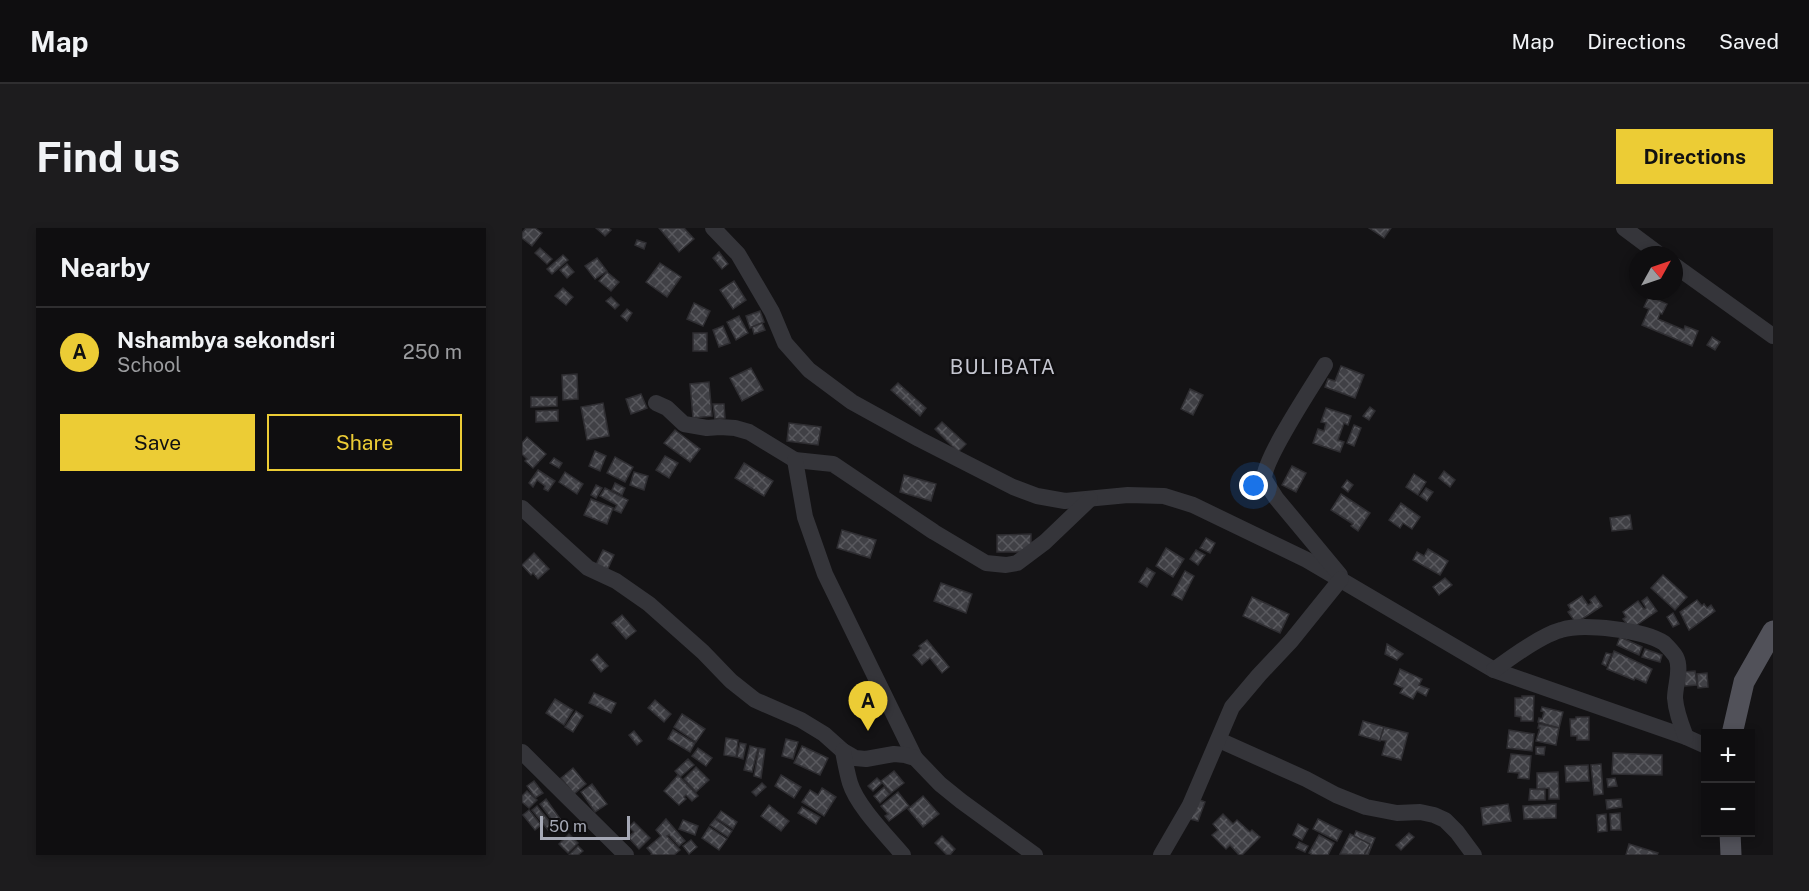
<!DOCTYPE html>
<html lang="en">
<head>
<meta charset="utf-8">
<style>
	:root { --surface:#0f0e10; --page:#1d1c1e; --text:#f1f3f6; --muted:#9b9c9f; --line:#2f2e30; --accent:#eccc35 }
	body { margin:0; font-family:"Public Sans",sans-serif; background:var(--page); color:var(--text) }
	.controls { position:absolute; right:18px; bottom:18px; display:grid; overflow:hidden; border-radius:0px; box-shadow:0 3px 9px #0003 }
	.controls button { width:54px; height:54px; display:grid; place-items:center; padding:0; border:0; border-bottom:2px solid var(--line); background:var(--surface); color:var(--text); font:30px sans-serif }
	.compass { position:absolute; left:1107px; top:18px; width:54px; height:54px; border-radius:50%; background:var(--surface); box-shadow:0 3px 9px #0003; rotate:50deg }
	.scale { position:absolute; left:18px; bottom:15px; width:90px; box-sizing:border-box; padding-left:6px; border:3px solid #a5a8b5; border-top:0; font-size:16px; line-height:21px; white-space:nowrap; color:#a5a8b5; -webkit-text-stroke:4px #0f0e10; paint-order:stroke }
	.you { position:absolute; left:732px; top:258px; width:21px; height:21px; margin:-15px; border:4px solid #fff; border-radius:50%; background:#1a73e8; box-shadow:0 0 0 9px #1a73e833 }
	.badge { display:grid; place-items:center; width:39px; height:39px; border-radius:50%; background:var(--accent); color:#111; font-size:20px; font-weight:700 }
	.pin { position:absolute; translate:-50% -50px; filter:drop-shadow(0 2px 3px #0008) }
	.pin::after { content:''; position:absolute; top:32px; width:21px; height:18px; background:inherit; clip-path:polygon(0 0,100% 0,50% 100%) }
	.list { margin:0; padding:0; list-style:none }
	h2 { display:flex; justify-content:space-between; align-items:center; height:78px; margin:0; padding:0 24px; font-size:26px }
	h2 small { font-size:20px; font-weight:400; color:var(--muted) }
	.list li { display:grid; grid-template-columns:39px 1fr auto; gap:18px; align-items:center; box-sizing:border-box; height:90px; padding:0 24px; border-top:2px solid var(--line) }
	.list b { display:block; font-size:22px; white-space:nowrap }
	.list p { margin:0; font-size:20px; white-space:nowrap; color:var(--muted) }
	.list em { font-size:20px; font-style:normal; color:var(--muted) }
	.actions { display:flex; gap:12px; padding:18px 24px }
	.actions a { flex:1; padding:14px 0; border:2px solid var(--accent); border-radius:0px; text-align:center; font-size:21px; color:var(--accent) }
	.actions .main { background:var(--accent); color:#111 }
	.map { position:relative; flex:none; width:1251px; height:627px; overflow:hidden; border-radius:0px }
	header { display:flex; align-items:center; gap:36px; box-sizing:border-box; height:84px; padding:0 30px; background:var(--surface); border-bottom:2px solid var(--line) }
	header strong { font-size:28px }
	nav { display:flex; gap:33px; margin-inline-start:auto; font-size:21px }
	.intro { display:flex; align-items:center; justify-content:space-between; box-sizing:border-box; height:144px; padding:0 36px }
	h1 { margin:0; font-size:42px }
	.button { padding:15px 27px; border-radius:0px; background:var(--accent); color:#111; font-size:21px; font-weight:700 }
	main { display:flex; gap:36px; padding:0 36px }
	aside { flex:1; background:var(--surface); border-radius:0px; box-shadow:0 3px 9px #0003 }
	.map>svg:first-child { display:block }
	.building { fill:url(#building-cross-hatch); stroke:#2e2d31; stroke-width:1.5 }
	.lines { fill:none; stroke-linecap:round; stroke-linejoin:round }
	.minor { stroke:#35353a; stroke-width:16 }
	.major { stroke:#515159; stroke-width:21 }
	.labels { text-anchor:middle; stroke-width:5; stroke-linejoin:round; paint-order:stroke }
	.quarter-label { font-size:20px; letter-spacing:1.5px; fill:#c6c7d1; stroke:#0f0e10 }
</style>
</head>
<body>
<header>
<strong>Map</strong>
<nav><a>Map</a><a>Directions</a><a>Saved</a></nav>
</header>
<div class="intro"><h1>Find us</h1><a class="button">Directions</a></div>
<main>
<aside>
<h2>Nearby<small></small></h2>
<ul class="list">
<li><span class="badge">A</span><div><b>Nshambya sekondsri</b><p>School</p></div><em>250 m</em></li>
</ul>
<div class="actions"><a class="main">Save</a><a>Share</a></div>
</aside>
<div class="map">
<svg width="1251" height="627" viewBox="0 0 1251 627">
	<defs>
		<pattern id="building-cross-hatch" width="8" height="8" patternUnits="userSpaceOnUse" patternTransform="scale(1.5)"><rect width="8" height="8" fill="#404045"/><path d="M0 0l8 8M0 8l8-8" fill="none" stroke="#59595e"/></pattern>
	</defs>
	<rect width="100%" height="100%" fill="#141315"/>
	<!-- building -->
	<g class="building">
		<path d="M4 0H13L20 5 10 18 0 10V5Z"/>
		<path d="M74 0H86L89 2 83 8Z"/>
		<path d="M137 0H162L172 11 157 24Z"/>
		<path d="M847 0H869L862 10Z"/>
		<path d="M115 12 124 15 122 21 113 17Z"/>
		<path d="M18 20 30 31 25 36 13 25Z"/>
		<path d="M197 24 206 36 200 41 191 30Z"/>
		<path d="M41 27 46 32 30 46 25 41Z"/>
		<path d="M75 30 85 43 73 51 63 38Z"/>
		<path d="M138 35 159 49 145 69 124 54Z"/>
		<path d="M45 36 52 44 45 50 38 42Z"/>
		<path d="M85 44 97 54 89 63 77 53Z"/>
		<path d="M212 53 224 72 211 81 198 62Z"/>
		<path d="M41 60 51 69 44 77 33 68Z"/>
		<path d="M1127 68 1145 76 1140 86 1138 85 1136 91 1162 102 1163 98 1176 103 1170 118 1120 97 1127 81 1122 79Z"/>
		<path d="M89 69 97 77 93 81 84 73Z"/>
		<path d="M172 75 188 83 181 98 165 91Z"/>
		<path d="M105 81 110 85 105 93 99 88Z"/>
		<path d="M238 83 242 94 228 100 224 88Z"/>
		<path d="M217 88 226 105 214 112 205 94Z"/>
		<path d="M240 95 243 102 232 106 230 99Z"/>
		<path d="M201 98 208 115 197 119 191 102Z"/>
		<rect x="171" y="105" width="14" height="18"/>
		<path d="M1190 109 1198 114 1193 122 1185 117Z"/>
		<path d="M819 138 842 147 833 170 803 159 806 151 813 153Z"/>
		<path d="M229 140 241 162 220 173 208 150Z"/>
		<path d="M55 146 56 171 41 172 40 147Z"/>
		<path d="M187 154 190 188 171 190 168 156Z"/>
		<path d="M376 155 404 180 398 188 369 162Z"/>
		<path d="M668 161 681 167 671 187 659 181Z"/>
		<path d="M119 166 125 180 109 186 104 171Z"/>
		<path d="M9 169H35V178L9 179Z"/>
		<path d="M81 175 87 208 65 212 59 179Z"/>
		<path d="M191 176H202L203 190 193 191Z"/>
		<path d="M848 179 853 183 847 192 841 188Z"/>
		<path d="M804 180 829 188 826 197 822 195 816 212 822 214 818 224 791 215 796 201 802 203 804 195 799 194Z"/>
		<path d="M36 182V193L14 194V183Z"/>
		<path d="M420 194 444 216 436 224 413 201Z"/>
		<path d="M267 195 299 199 296 217 265 213Z"/>
		<path d="M832 197 839 200 832 218 825 215Z"/>
		<path d="M153 202 178 221 168 234 142 215Z"/>
		<path d="M5 209 24 226 11 240 3 233 5 231 0 226V215Z"/>
		<path d="M73 223 84 228 78 243 67 238Z"/>
		<path d="M143 228 156 235 147 250 134 242Z"/>
		<path d="M93 229 111 239 103 254 85 245Z"/>
		<path d="M32 230 40 235 37 240 28 235Z"/>
		<path d="M222 235 251 253 242 268 213 250Z"/>
		<path d="M770 238 784 245 774 264 760 257Z"/>
		<path d="M16 242 33 253 26 263 22 261 23 258 15 252 11 259 7 255Z"/>
		<path d="M922 243 933 252 928 259 917 250Z"/>
		<path d="M43 244 61 256 55 266 37 254Z"/>
		<path d="M112 244 126 248 122 262 108 257Z"/>
		<path d="M892 246 904 254 896 267 884 259Z"/>
		<path d="M382 247 414 256 409 273 378 264Z"/>
		<path d="M825 252 831 257 826 264 820 259Z"/>
		<path d="M93 255 103 260 100 267 90 262Z"/>
		<path d="M74 257 80 260 74 270 69 267Z"/>
		<path d="M83 260 106 272 99 285 92 282 95 277 78 268Z"/>
		<path d="M904 260 911 264 905 273 898 268Z"/>
		<path d="M819 266 848 285 836 303 829 298 831 296 809 282Z"/>
		<path d="M69 271 91 280 85 296 62 287Z"/>
		<path d="M879 275 898 289 890 301 881 295 878 300 867 292Z"/>
		<path d="M1108 287 1110 301 1090 303 1088 290Z"/>
		<path d="M320 302 354 312 348 330 315 320Z"/>
		<path d="M509 306V324H475V307Z"/>
		<path d="M684 310 693 315 688 325 678 320Z"/>
		<path d="M644 320 662 331 651 349 634 338Z"/>
		<path d="M906 321 926 333 918 347 891 332 895 324 902 328Z"/>
		<path d="M81 322 92 327 84 345 73 339Z"/>
		<path d="M674 322 683 327 676 337 668 331Z"/>
		<path d="M12 325 27 341 16 351 11 345 9 347 0 337Z"/>
		<path d="M625 340 633 345 625 359 617 354Z"/>
		<path d="M663 343 672 348 660 372 650 367Z"/>
		<path d="M1141 347 1165 369 1153 382 1129 360Z"/>
		<path d="M923 350 930 357 917 367 911 359Z"/>
		<path d="M419 355 450 366 444 385 412 373Z"/>
		<path d="M1060 368 1066 377 1070 375 1068 372 1073 368 1080 378 1054 395 1046 384 1049 382 1046 377Z"/>
		<path d="M730 369 767 386 758 405 721 388Z"/>
		<path d="M1125 369 1135 383 1109 401 1101 391 1104 389 1101 384 1116 373 1122 381 1124 380 1120 373Z"/>
		<path d="M1175 372 1180 378 1182 376 1185 380 1189 377 1193 383 1167 402 1158 384Z"/>
		<path d="M1151 385 1157 396 1151 399 1145 389Z"/>
		<path d="M100 387 114 403 104 411 90 395Z"/>
		<path d="M1098 409 1120 419 1117 427 1095 417Z"/>
		<path d="M405 412 427 439 420 445 408 430 400 437 391 427 399 420 397 418Z"/>
		<path d="M865 416 881 426 875 432 863 426Z"/>
		<path d="M1123 421 1140 427 1138 434 1120 429Z"/>
		<path d="M1092 423 1130 441 1124 455 1113 450 1112 452 1085 441Z"/>
		<path d="M1084 425 1089 426 1084 438 1080 436Z"/>
		<path d="M75 426 86 438 79 444 69 432Z"/>
		<path d="M878 441 900 451 897 457 907 461 904 468 895 463 891 471 878 465 881 460 872 456Z"/>
		<path d="M1173 443 1175 457 1163 458 1161 444Z"/>
		<path d="M1185 445 1186 459 1176 460 1175 446Z"/>
		<path d="M72 465 94 475 89 485 67 475Z"/>
		<path d="M1000 468H1012L1011 493H999V489L993 488V470H1000Z"/>
		<path d="M33 471 51 482 42 497 24 485Z"/>
		<path d="M133 472 149 486 142 494 126 480Z"/>
		<path d="M1020 479 1041 484 1037 500 1016 494 1017 490 1020 491 1022 484 1019 483Z"/>
		<path d="M54 483 61 488 51 504 43 499Z"/>
		<path d="M160 486 183 501 174 514 152 499Z"/>
		<path d="M1054 489H1067V512H1055V508H1049L1048 491H1054Z"/>
		<path d="M841 493 862 499 858 513 837 507Z"/>
		<path d="M1017 496 1037 500 1034 517 1014 513 1018 500H1016Z"/>
		<path d="M862 499 886 505 879 532 860 527 864 513 858 512Z"/>
		<path d="M151 502 173 515 168 524 146 511Z"/>
		<path d="M987 502 1012 506 1010 523 985 520Z"/>
		<path d="M112 503 120 513 115 517 107 507Z"/>
		<path d="M204 510 216 512 214 529 202 527Z"/>
		<path d="M264 511 276 514 271 531 260 528Z"/>
		<path d="M218 515 224 516 221 531 215 529Z"/>
		<path d="M228 518 236 520 230 544 222 542Z"/>
		<path d="M280 518 306 530 298 547 272 535Z"/>
		<path d="M1014 519H1023L1022 527 1014 526Z"/>
		<path d="M176 520 190 530 184 538 170 528Z"/>
		<path d="M237 520 243 521 239 550 232 548Z"/>
		<path d="M1091 525 1140 527V547L1090 546Z"/>
		<path d="M989 526 1009 528 1007 551 996 550 997 545 986 544Z"/>
		<path d="M166 531 172 537 158 549 153 543Z"/>
		<path d="M1079 536 1081 566 1072 567 1069 537Z"/>
		<path d="M1066 537 1067 553 1044 554 1043 538Z"/>
		<path d="M174 539 187 552 174 564 162 551Z"/>
		<path d="M51 540 64 556 52 566 39 550Z"/>
		<path d="M372 543 382 555 369 565 359 553Z"/>
		<path d="M1036 544 1037 571H1027V560L1015 561V545Z"/>
		<path d="M156 547 176 568 170 573 164 567 162 569 164 571 157 577 142 563Z"/>
		<path d="M259 547 279 559 272 570 253 558Z"/>
		<path d="M355 550 360 555 351 563 346 558Z"/>
		<path d="M1093 550 1095 558 1086 559 1085 551Z"/>
		<path d="M12 553 21 565 13 570 5 558Z"/>
		<path d="M240 555 244 559 234 568 230 564Z"/>
		<path d="M70 556 85 576 73 584 59 564Z"/>
		<path d="M362 559 368 566 358 575 352 568Z"/>
		<path d="M300 560 314 569 302 588 280 574 288 562 296 567Z"/>
		<path d="M1008 561 1023 562V572H1007Z"/>
		<path d="M5 563 15 572 7 580 0 574V568Z"/>
		<path d="M376 564 387 578 367 593 363 588 366 586 359 578Z"/>
		<path d="M401 568 417 586 401 599 386 581Z"/>
		<path d="M24 571 39 592 33 596 18 576Z"/>
		<path d="M675 571 683 574 676 593 668 591Z"/>
		<path d="M1099 571 1100 579 1085 581 1084 572Z"/>
		<path d="M986 576 989 593 961 597 959 580Z"/>
		<path d="M1034 576V590L1002 591 1001 578Z"/>
		<path d="M247 577 267 593 259 603 239 588Z"/>
		<path d="M15 578 31 598 26 602 10 582Z"/>
		<path d="M280 579 298 589 294 596 276 585Z"/>
		<path d="M7 582 19 597 13 602 1 587Z"/>
		<path d="M199 583 215 594 211 601 194 590Z"/>
		<path d="M1098 585 1099 602H1089L1088 586Z"/>
		<path d="M701 586 711 596 715 592 728 604 730 602 738 609 720 627H717L708 617 704 621 690 607 696 602 691 596Z"/>
		<path d="M1084 586 1085 603 1076 604 1075 587Z"/>
		<path d="M144 591 163 613 157 618 147 607 145 608 158 622 152 627H129L130 626 125 620 139 608 134 602Z"/>
		<path d="M193 591 210 603 206 609 188 597Z"/>
		<path d="M796 591 820 603 815 613 791 601Z"/>
		<path d="M161 592 176 598 173 607 157 601Z"/>
		<path d="M112 594 128 610 117 621 106 609 112 604 107 599Z"/>
		<path d="M776 596 786 601 780 612 771 607Z"/>
		<path d="M187 599 205 611 197 622 180 610Z"/>
		<path d="M834 603 853 610 846 627 825 626Z"/>
		<path d="M887 605 892 609 879 622 874 617Z"/>
		<path d="M47 606 56 615 46 625 37 616Z"/>
		<path d="M828 606 848 616 842 627 818 626Z"/>
		<path d="M797 607 812 615 806 627H791L787 625Z"/>
		<path d="M420 608 433 621 428 627H425L413 615Z"/>
		<path d="M169 612 175 619 167 626 161 618Z"/>
		<path d="M777 614 786 618 783 624 774 620Z"/>
		<path d="M1107 616 1136 625 1135 627H1104Z"/>
		<path d="M56 618 61 623 56 627H47Z"/>
	</g>
	<g class="lines">
		<!-- minor -->
		<g class="minor">
			<path d="M191 0 216 26 250 84 263 115 287 142 330 174 397 211 491 259 515 268 543 273 606 267 642 268 671 277 785 332 972 442 1164 509 1184 518"/>
			<path d="M1102 0 1138 27"/>
			<path d="M1152 37 1251 108"/>
			<path d="M803 137C790 159 742 230 742 251L754 270 818 347"/>
			<path d="M134 175 145 180 162 196 185 200 198 199 213 200 227 204 273 232 311 236 412 304 464 335 484 337 495 335 523 314 568 271"/>
			<path d="M273 232 283 289 303 346 393 530"/>
			<path d="M0 280 66 340 94 353 127 376 181 424 209 453 233 472 279 492 302 506 321 523 333 530 344 531 372 526 383 527 393 530 418 556 439 573 513 627"/>
			<path d="M972 442C988 430 1020 407 1039 402 1061 395 1122 402 1142 415 1146 419 1151 424 1154 429 1160 441 1153 457 1153 470 1154 484 1159 496 1164 509"/>
			<path d="M697 512 784 551 814 567 844 579 875 585 898 584 912 587 923 592 935 604 952 627"/>
			<path d="M321 523C323 534 325 545 328 555 335 578 365 608 381 627"/>
			<path d="M0 524 104 627"/>
			<path d="M639 627 668 577 710 479 737 447 769 413 819 351"/>
		</g>
		<!-- major -->
		<g class="major">
			<path d="M1210 506 1222 454 1251 403"/>
			<path d="M1208 604 1209 627"/>
		</g>
	</g>
	<g class="labels">
		<!-- quarter labels -->
		<g class="quarter-label">
			<text x="481" y="146">BULIBATA</text>
		</g>
	</g>
</svg>
<div class="controls">
<button>+</button>
<button>−</button>
</div>
<svg class="compass" viewBox="-18 -18 36 36"><path d="M0-13l5 13h-10z" fill="#e53935"/><path d="M0 13l5-13h-10z" fill="#9b9c9f"/></svg>
<div class="scale">50 m</div>
<div class="you"></div>
<div class="pin badge" style="left:346px;top:503px">A</div>
</div>
</main>
</body>
</html>
